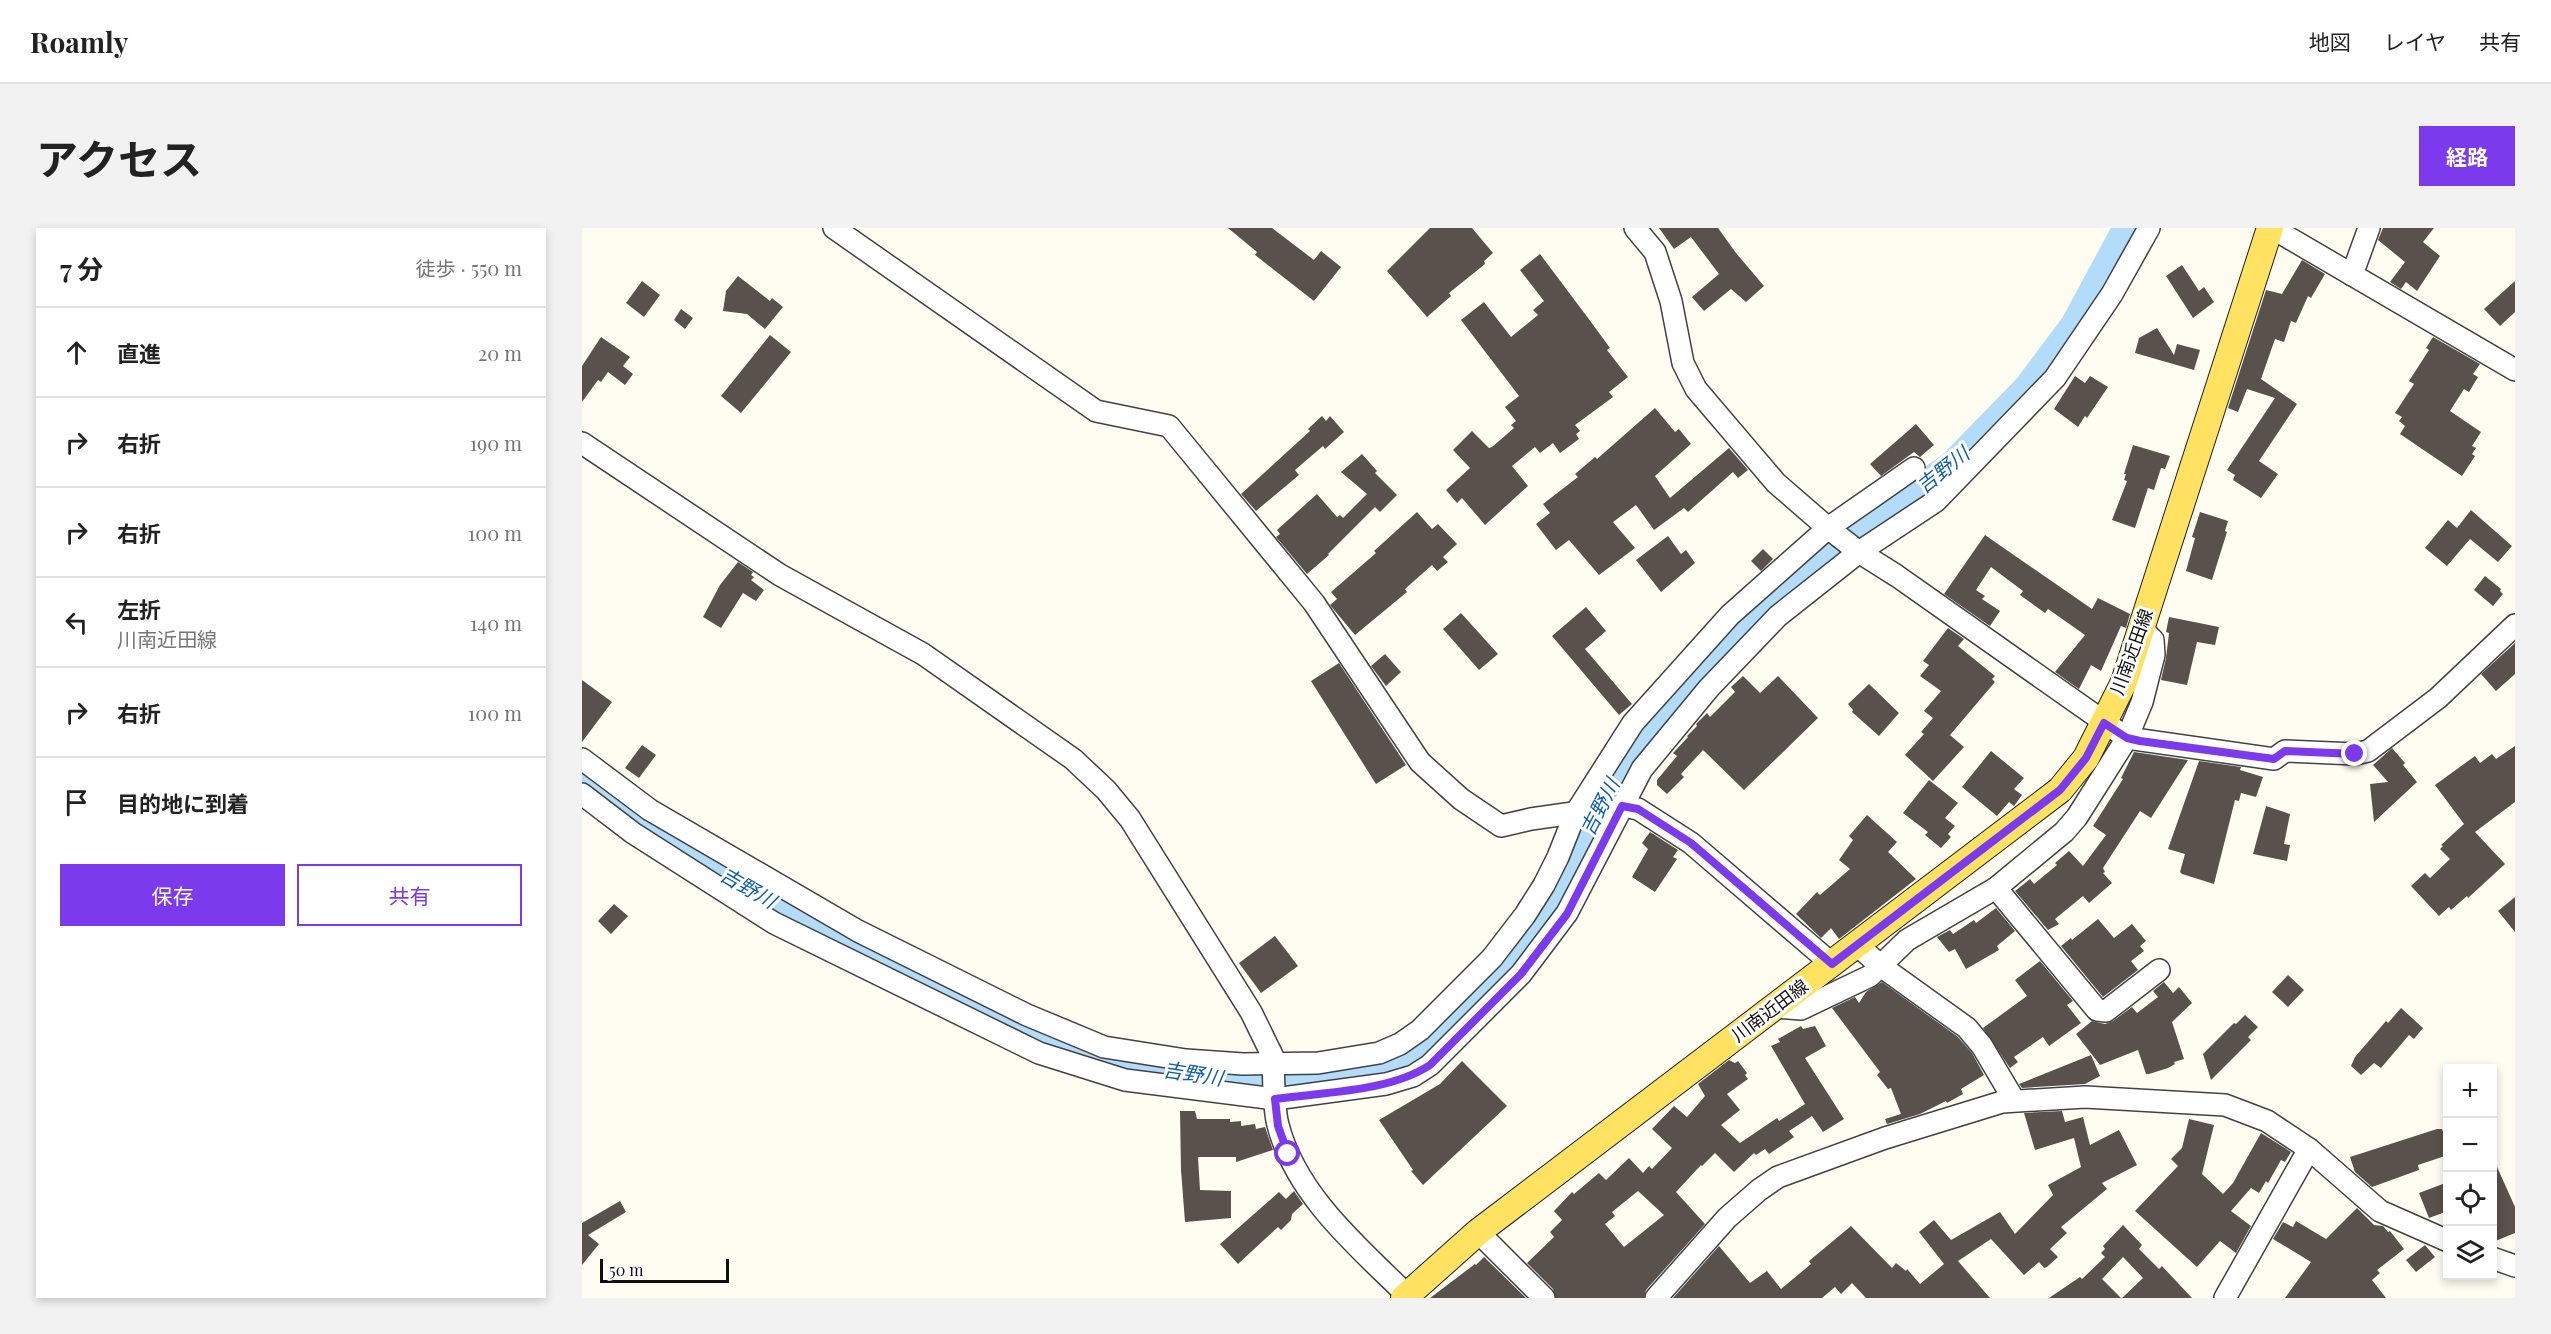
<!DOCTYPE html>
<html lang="ja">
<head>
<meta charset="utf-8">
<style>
	:root { --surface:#fff; --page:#f2f2f2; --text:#222; --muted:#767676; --line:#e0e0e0; --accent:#7c3aed }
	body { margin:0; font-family:"Playfair Display","Noto Sans JP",serif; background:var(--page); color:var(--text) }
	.controls { position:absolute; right:18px; bottom:18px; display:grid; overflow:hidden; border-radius:0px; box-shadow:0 3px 9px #0003 }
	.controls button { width:54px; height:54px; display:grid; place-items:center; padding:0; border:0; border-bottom:2px solid var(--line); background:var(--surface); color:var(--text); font:30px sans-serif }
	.scale { position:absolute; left:18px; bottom:15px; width:129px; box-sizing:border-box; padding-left:6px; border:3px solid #0f0f0f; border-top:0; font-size:16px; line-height:21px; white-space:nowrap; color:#0f0f0f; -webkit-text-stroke:4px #fff; paint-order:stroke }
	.stop { position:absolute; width:18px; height:18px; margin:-14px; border:4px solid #7c3aed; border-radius:50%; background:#fff }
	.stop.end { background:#7c3aed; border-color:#fff; box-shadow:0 2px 6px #0008 }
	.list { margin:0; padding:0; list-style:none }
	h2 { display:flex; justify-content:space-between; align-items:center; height:78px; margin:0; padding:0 24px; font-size:26px }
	h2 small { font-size:20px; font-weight:400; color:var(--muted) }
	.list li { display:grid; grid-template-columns:39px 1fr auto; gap:18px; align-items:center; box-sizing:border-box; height:90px; padding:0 24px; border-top:2px solid var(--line) }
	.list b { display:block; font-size:22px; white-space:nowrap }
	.list p { margin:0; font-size:20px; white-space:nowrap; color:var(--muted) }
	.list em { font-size:20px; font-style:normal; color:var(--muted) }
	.actions { display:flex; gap:12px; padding:18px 24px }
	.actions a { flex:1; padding:14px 0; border:2px solid var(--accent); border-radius:0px; text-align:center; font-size:21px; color:var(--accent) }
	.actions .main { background:var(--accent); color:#fff }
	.icon { flex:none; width:33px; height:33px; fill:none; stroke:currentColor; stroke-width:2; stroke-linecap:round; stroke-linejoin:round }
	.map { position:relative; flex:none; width:1933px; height:1070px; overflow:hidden; border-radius:0px }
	header { display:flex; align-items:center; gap:36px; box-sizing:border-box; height:84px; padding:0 30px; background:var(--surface); border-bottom:2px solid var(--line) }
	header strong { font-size:28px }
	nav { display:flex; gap:33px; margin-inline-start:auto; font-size:21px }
	.intro { display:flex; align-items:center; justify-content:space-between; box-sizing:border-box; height:144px; padding:0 36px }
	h1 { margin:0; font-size:42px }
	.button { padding:15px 27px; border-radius:0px; background:var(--accent); color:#fff; font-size:21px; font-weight:700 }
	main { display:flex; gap:36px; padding:0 36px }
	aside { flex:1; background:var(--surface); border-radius:0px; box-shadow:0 3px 9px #0003 }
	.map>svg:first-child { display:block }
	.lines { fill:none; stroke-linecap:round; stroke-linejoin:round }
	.river { stroke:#b3dbfa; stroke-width:32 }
	.building { fill:#59514b; fill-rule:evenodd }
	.minor-casing { stroke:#424242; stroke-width:24 }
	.major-casing { stroke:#202020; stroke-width:28 }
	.minor { stroke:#fff; stroke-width:21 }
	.major { stroke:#ffe262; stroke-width:26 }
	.route { stroke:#7c3aed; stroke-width:8 }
	.labels { text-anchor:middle; stroke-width:6; stroke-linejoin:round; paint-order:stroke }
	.street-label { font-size:18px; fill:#0f0f0f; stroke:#fff }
	.water-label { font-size:20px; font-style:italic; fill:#0f5eab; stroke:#fff }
</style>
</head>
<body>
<header>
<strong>Roamly</strong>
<nav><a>地図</a><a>レイヤ</a><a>共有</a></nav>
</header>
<div class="intro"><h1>アクセス</h1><a class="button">経路</a></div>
<main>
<aside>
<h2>7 分<small>徒歩 · 550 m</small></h2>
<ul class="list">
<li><svg class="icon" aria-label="ahead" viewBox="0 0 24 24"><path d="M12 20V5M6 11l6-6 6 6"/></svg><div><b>直進</b></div><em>20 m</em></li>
<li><svg class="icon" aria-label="right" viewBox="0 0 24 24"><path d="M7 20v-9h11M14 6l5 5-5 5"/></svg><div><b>右折</b></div><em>190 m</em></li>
<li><svg class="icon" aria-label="right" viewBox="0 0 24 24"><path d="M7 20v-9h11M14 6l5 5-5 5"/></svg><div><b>右折</b></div><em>100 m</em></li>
<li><svg class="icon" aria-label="left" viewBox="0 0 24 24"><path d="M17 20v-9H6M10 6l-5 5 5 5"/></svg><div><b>左折</b><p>川南近田線</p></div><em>140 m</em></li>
<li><svg class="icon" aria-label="right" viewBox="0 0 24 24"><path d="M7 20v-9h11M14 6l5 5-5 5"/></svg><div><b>右折</b></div><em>100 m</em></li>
<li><svg class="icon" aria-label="arrive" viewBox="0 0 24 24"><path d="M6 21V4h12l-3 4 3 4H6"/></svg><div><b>目的地に到着</b></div></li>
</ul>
<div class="actions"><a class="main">保存</a><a>共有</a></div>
</aside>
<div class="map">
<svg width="1933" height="1070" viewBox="0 0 1933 1070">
	<rect width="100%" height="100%" fill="#fffdf2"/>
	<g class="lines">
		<!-- river -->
		<path class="river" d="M0 548 61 594 171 665 366 765 487 822 514 831 664 854 750 849 818 837 837 824 895 766 950 705 978 664 1022 566 1044 532 1100 465 1190 369 1244 325 1371 239 1447 161 1494 98 1547 0"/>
	</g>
	<!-- building -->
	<g class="building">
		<path d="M646 0H690L732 32 739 23 759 39 732 73 673 27 675 24Z"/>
		<path d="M848 0H890L911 25 902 33 903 36 867 65 869 68 845 89 805 43Z"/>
		<path d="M1077 0H1136L1154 25 1182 58 1164 74 1149 61 1122 83 1110 69 1137 46 1109 9 1092 21Z"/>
		<path d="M1801 0H1852L1841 14 1858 28 1835 63 1824 54 1819 61 1808 54 1823 34 1796 12Z"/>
		<path d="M958 26 1009 94 1028 120 1025 122 1046 149 1027 164 1031 169 993 197 998 203 994 206 997 211 978 225 971 215 958 225 953 219 930 238 946 258 903 297 880 270 875 275 864 262 888 240 871 222 890 203 907 220 910 219 932 200 929 197 934 193 923 179 937 168 879 92 902 74 929 109 956 87 951 82 962 73 938 42Z"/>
		<path d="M1720 32 1743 46 1729 70 1726 68 1714 95 1709 93 1702 114 1693 111 1679 151 1715 176 1677 233 1696 246 1679 270 1651 252 1653 247 1645 242 1693 170 1665 161 1656 184 1646 180 1684 62 1700 66Z"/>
		<path d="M1600 37 1617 63 1622 59 1632 74 1611 90 1584 48Z"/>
		<path d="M156 48 188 73 190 70 201 79 183 101 165 86 141 83 144 63Z"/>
		<path d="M60 53 78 67 62 89 44 75Z"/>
		<path d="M1933 53V84L1918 98 1902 81Z"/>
		<path d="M99 81 111 90 103 101 92 92Z"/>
		<path d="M1575 100 1592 127 1595 116 1618 122 1612 142 1553 125 1557 110Z"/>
		<path d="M188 107 209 124 159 185 139 168Z"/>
		<path d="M19 109 48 129 41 138 51 146 43 157 26 144 19 154 16 152 0 174V138Z"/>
		<path d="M1851 109 1898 136 1891 146 1896 149 1887 164 1882 161 1868 183 1899 204 1890 218 1894 220 1890 226 1893 228 1880 248 1818 206 1823 198 1817 193 1820 189 1813 185 1832 156 1827 153 1847 122 1844 120Z"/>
		<path d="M1493 148 1503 155 1508 148 1526 159 1505 190 1503 188 1496 199 1472 181Z"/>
		<path d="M1073 180 1093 204 1097 201 1109 216 1073 248 1088 270 1147 220 1166 242 1156 250 1151 244 1106 284 1102 280 1072 302 1054 277 1031 294 1053 320 1017 347 987 312 974 322 954 296 968 285 961 276 996 249 993 246 1013 229 1015 231Z"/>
		<path d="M740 188 744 193 748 188 762 204 743 221 741 218 713 242 717 247 674 283 659 266 728 203 726 201Z"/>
		<path d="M1334 196 1352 217 1338 229 1332 224 1299 248 1288 236Z"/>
		<path d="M1551 217 1588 228 1583 241 1579 240 1572 262 1566 260 1553 300 1530 292 1545 253 1542 252 1544 246H1542Z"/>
		<path d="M780 226 795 243 793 245 815 267 798 284 793 279 746 326 747 327 725 346 694 309 698 306 695 302 735 266 755 289 758 287 761 290 785 266 759 244Z"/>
		<path d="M1889 282 1930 318 1916 334 1888 311 1865 338 1843 320 1866 292 1875 300Z"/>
		<path d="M835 284 850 301 856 296 875 316 861 329 866 334 855 343 850 337 823 361 825 364 773 407 748 377 755 371 749 364 794 325 792 323Z"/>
		<path d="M1618 284 1646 293 1643 303 1645 304 1630 352 1604 343 1613 310 1610 309Z"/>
		<path d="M1403 307 1510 381 1516 370 1548 386 1544 400 1539 398 1519 443 1509 437 1497 461 1473 444 1503 407 1466 381 1463 385 1438 367 1441 363 1409 339 1394 362 1403 368 1400 371 1418 383 1408 398 1362 366Z"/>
		<path d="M1086 308 1099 326 1104 322 1113 335 1079 364 1054 332Z"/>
		<path d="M1181 321 1191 331 1179 343 1169 333Z"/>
		<path d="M156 334 171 344 169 347 172 349 169 352 182 362 174 373 161 365 139 400 121 389 138 357Z"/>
		<path d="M1903 348 1919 361 1918 363 1921 366 1911 378 1892 362Z"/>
		<path d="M1004 379 1024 403 1003 421 1050 476 1037 487 970 408Z"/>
		<path d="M879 385 916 426 897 442 861 401Z"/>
		<path d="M1587 389 1637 399 1633 417 1615 414 1605 457 1579 452 1584 430 1587 405 1584 404Z"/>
		<path d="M1366 400 1382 411 1376 418 1413 448 1410 451 1413 454 1368 507 1382 519 1351 553 1323 527 1342 506 1339 504 1351 490 1342 483 1359 463 1338 448 1347 437 1341 433Z"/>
		<path d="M1933 415V446L1914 463 1899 446Z"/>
		<path d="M803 426 819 444 804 458 789 438Z"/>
		<path d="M757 435 824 537 794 556 729 453Z"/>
		<path d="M1161 448 1178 465 1196 448 1236 490 1162 562 1121 522 1099 546 1102 549 1085 566 1075 557V552L1095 528 1091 525 1106 509 1105 508 1115 498 1114 496 1125 485 1128 489 1153 464 1149 459Z"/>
		<path d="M0 452 30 474 0 514Z"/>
		<path d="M1287 456 1317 485 1297 508 1270 484 1271 482 1266 476Z"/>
		<path d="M60 517 74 527 57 550 43 540Z"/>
		<path d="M1933 518V574L1893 604 1923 636 1886 670 1885 668 1869 682 1867 679 1857 688 1829 658 1843 645 1848 650 1868 631 1858 621 1861 618 1859 617 1882 596 1853 557 1893 528 1898 535 1910 526 1914 531Z"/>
		<path d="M1810 520 1823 535 1821 537 1835 554 1792 594 1788 556 1806 554 1791 537Z"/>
		<path d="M1409 523 1442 550 1432 561 1440 567 1432 578 1427 574 1415 588 1380 559Z"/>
		<path d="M1552 524 1606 532 1569 590 1558 583 1521 640 1523 644 1521 645 1530 655 1507 675 1501 668 1473 691 1477 696 1466 702 1433 663 1448 651 1452 656 1475 637 1473 635 1487 623 1501 638 1524 607 1511 598 1541 551 1539 550Z"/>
		<path d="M1617 533 1659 539 1658 542 1681 549 1674 569 1659 565 1657 573 1653 572 1632 656 1600 646 1598 644 1603 626 1586 621Z"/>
		<path d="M1347 552 1376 575 1363 590 1373 598 1366 606 1369 609 1359 620 1343 607 1346 604 1321 585Z"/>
		<path d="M1684 578 1708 586 1702 616 1708 617 1705 633 1671 626Z"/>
		<path d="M1285 587 1315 614 1306 624 1334 651 1257 711 1249 700 1239 710 1214 686 1235 664 1238 667 1268 641 1257 632 1271 612 1267 608Z"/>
		<path d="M1068 604 1096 622 1091 629 1095 631 1073 664 1050 649 1066 621 1060 615Z"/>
		<path d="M1933 669V704L1916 683Z"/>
		<path d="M32 676 46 688 29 706 16 693Z"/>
		<path d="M1414 680 1433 703 1415 718 1417 722 1384 741 1373 721 1367 724 1355 709 1368 702 1371 706 1392 692 1394 695Z"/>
		<path d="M1516 691 1532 710 1550 696 1564 713 1558 718 1562 723 1549 733 1556 742 1521 769 1479 718 1489 710 1490 712Z"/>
		<path d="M693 708 716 738 679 765 657 735Z"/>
		<path d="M1458 733 1491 773 1485 777 1499 795 1467 818 1461 809 1432 829 1436 834 1428 840 1401 800 1445 768 1433 752Z"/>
		<path d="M1706 747 1722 762 1706 779 1690 764Z"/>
		<path d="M1300 754 1376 809 1390 825 1402 847 1379 861 1381 866 1365 875 1364 873 1338 886 1305 896 1303 891 1319 886 1309 860 1306 861 1295 847 1298 844 1250 780 1273 769 1277 775 1284 764Z"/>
		<path d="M1582 754 1591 765 1597 759 1610 775 1590 794 1602 831 1592 834 1593 836 1586 840 1567 846H1564L1556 822 1518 837 1494 806 1510 793 1523 796 1531 793 1550 779 1555 785 1576 769 1571 763Z"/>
		<path d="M1819 780 1841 800 1832 811 1827 807 1799 840 1792 835 1779 847 1769 838 1773 829 1804 793 1806 795Z"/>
		<path d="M1663 787 1676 799 1666 809 1669 812 1629 852 1621 826 1652 795 1654 796Z"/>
		<path d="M1219 798 1221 801 1233 798 1244 818 1223 830 1262 891 1241 904 1230 888 1207 903 1212 909 1187 926 1183 921 1174 927 1172 925 1152 944 1133 925 1120 938 1119 937 1094 964 1123 996 1064 1062 1062 1070H974L971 1061 945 1035 972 1009 968 1004 980 992 972 983 990 964 992 966 1017 945 1024 952 1047 930 1061 945 1067 938 1070 941 1090 920 1070 901 1092 878 1105 889 1123 868 1116 856 1147 832 1153 835 1156 833 1165 845 1163 847 1166 851 1145 866 1158 882 1139 897 1158 915 1195 890 1197 893 1223 876 1189 818 1198 814 1196 811ZM1056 963 1082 987 1042 1019 1023 996 1033 988 1030 984Z"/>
		<path d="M1509 827 1518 848 1503 856 1440 860 1437 856Z"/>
		<path d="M880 833 925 878 841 957 829 943 831 942 797 892 858 856Z"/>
		<path d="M598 883H613L615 891H648V894L659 893V898L673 896 674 901 683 899 691 922 654 934V929H616L618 962 649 963V990L603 994 599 942Z"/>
		<path d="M1480 883 1483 894 1501 889 1508 917 1537 902 1555 937 1520 955 1525 961 1479 999 1485 1005 1468 1021 1476 1029 1465 1039 1462 1040 1457 1034 1442 1047 1409 1011 1376 1033 1408 1070H1284L1270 1055 1259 1066 1253 1059 1240 1070H1091L1137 1018 1168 1055 1185 1043 1199 1061 1229 1036 1227 1033 1269 998 1310 1040 1314 1035 1324 1043 1325 1041 1338 1056 1362 1036 1337 1004 1352 992 1369 1012 1418 984 1433 1006 1471 967 1466 957 1499 939 1492 910 1453 922 1442 885Z"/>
		<path d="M1607 891 1632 897 1620 946 1641 966 1651 955 1679 905 1709 924 1703 934 1699 932 1686 955 1684 953 1677 965 1669 960 1649 983 1669 998 1654 1025 1638 1013 1615 1039 1553 983 1596 938 1589 931 1600 920Z"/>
		<path d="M1855 901H1860L1866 917V927L1836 937 1837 942 1790 959 1773 944 1768 929Z"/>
		<path d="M1911 930 1933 979V1005L1911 1014Z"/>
		<path d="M1866 954V983L1847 990 1837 965Z"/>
		<path d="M712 963 721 976 710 986 709 992 699 1002 696 999 656 1036 638 1016 697 964 704 971Z"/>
		<path d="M38 973 44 984 6 1007 17 1016 0 1037V995Z"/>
		<path d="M1775 980 1792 997 1801 998 1806 1004 1808 1003 1822 1021 1795 1042 1798 1045 1790 1052 1804 1070H1703L1729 1034 1691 1011 1701 994 1711 999 1714 993 1744 1011Z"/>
		<path d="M1541 997 1560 1017 1557 1021 1577 1041 1580 1038 1610 1070H1540L1561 1050 1541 1029 1520 1051 1539 1070H1467L1498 1049 1500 1051 1523 1029 1519 1025 1523 1021 1521 1018Z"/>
		<path d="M1843 1017 1853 1029 1834 1044 1824 1032Z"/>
		<path d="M902 1029 944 1070H848L893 1036 894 1037Z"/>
	</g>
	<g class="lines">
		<defs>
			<g id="minor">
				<path d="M252 0 514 183 587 198 732 375 838 534 879 571 919 598 949 591 1040 578 1056 581 1109 615 1250 736"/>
				<path d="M1053 0 1073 24 1089 73 1101 135 1114 161 1194 255 1246 300 1277 324 1315 348 1545 510 1692 531 1703 523 1773 526 1786 523 1856 470 1933 397"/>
				<path d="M1690 0 1933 142"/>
				<path d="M1770 47 1787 0"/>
				<path d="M0 215 198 347 341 426 491 531 524 562 548 591 669 784 691 829C692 850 691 878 696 897 714 967 776 1019 825 1067"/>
				<path d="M0 531 68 582 276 703 445 787 522 819 604 832 661 836 736 835 797 825 818 816 838 802 910 730 943 687 962 657 976 629 993 586 1051 495 1148 387 1246 300 1332 240"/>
				<path d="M0 566 51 605 192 695 457 825 543 852 693 871 804 856 831 848 848 837 939 746 985 685 1060 541 1127 460 1196 388 1277 324 1354 273 1473 150 1530 66 1567 0"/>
				<path d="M1414 660 1515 782 1524 783 1577 742"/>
				<path d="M1275 717 1300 739 1385 800 1400 818 1432 872"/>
				<path d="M1194 779 1219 781 1288 748 1325 712 1414 660 1482 604 1495 589 1545 510 1560 474 1572 427 1571 412 1559 400"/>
				<path d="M896 1004 962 1070"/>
				<path d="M1910 1030 1933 1038"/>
				<path d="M1074 1070 1145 990 1177 962 1196 949 1303 910 1420 874 1503 869 1643 877 1685 893 1727 921 1798 983 1866 1013"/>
				<path d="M1643 1070 1727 921"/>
			</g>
			<path id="major" d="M822 1070 896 1004 1478 562 1504 530 1542 454 1688 0"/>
		</defs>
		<!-- minor casing -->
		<use href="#minor" class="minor-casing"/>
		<!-- major casing -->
		<use href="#major" class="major-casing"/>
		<!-- minor -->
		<use href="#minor" class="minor"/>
		<!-- major -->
		<use href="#major" class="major"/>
	</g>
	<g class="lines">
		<!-- route -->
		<path class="route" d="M706 926 696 898 693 871C742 864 807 864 848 837L939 746 985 686 1040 578 1056 581 1109 615 1250 736 1478 562 1504 530 1522 495 1545 510 1558 513 1692 531 1703 523 1773 526"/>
	</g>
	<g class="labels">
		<!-- street labels -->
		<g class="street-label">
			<text transform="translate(1550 424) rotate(-70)" y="6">川南近田線</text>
			<text transform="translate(1188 783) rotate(-37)" y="6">川南近田線</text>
		</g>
		<!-- water labels -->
		<g class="water-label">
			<text transform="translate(1361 242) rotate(-39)" y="7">吉野川</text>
			<text transform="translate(1018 579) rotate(-63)" y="7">吉野川</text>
			<text transform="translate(166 660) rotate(30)" y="7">吉野川</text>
			<text transform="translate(611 846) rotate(9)" y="7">吉野川</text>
		</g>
	</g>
</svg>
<div class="controls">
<button>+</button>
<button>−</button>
<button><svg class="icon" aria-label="locate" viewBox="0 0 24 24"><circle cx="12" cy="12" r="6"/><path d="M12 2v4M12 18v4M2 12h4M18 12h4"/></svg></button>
<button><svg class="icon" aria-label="layers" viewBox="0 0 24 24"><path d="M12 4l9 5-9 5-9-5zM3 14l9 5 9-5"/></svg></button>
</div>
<div class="scale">50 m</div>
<div class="stop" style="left:706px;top:926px"></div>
<div class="stop end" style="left:1773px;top:526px"></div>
</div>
</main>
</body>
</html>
